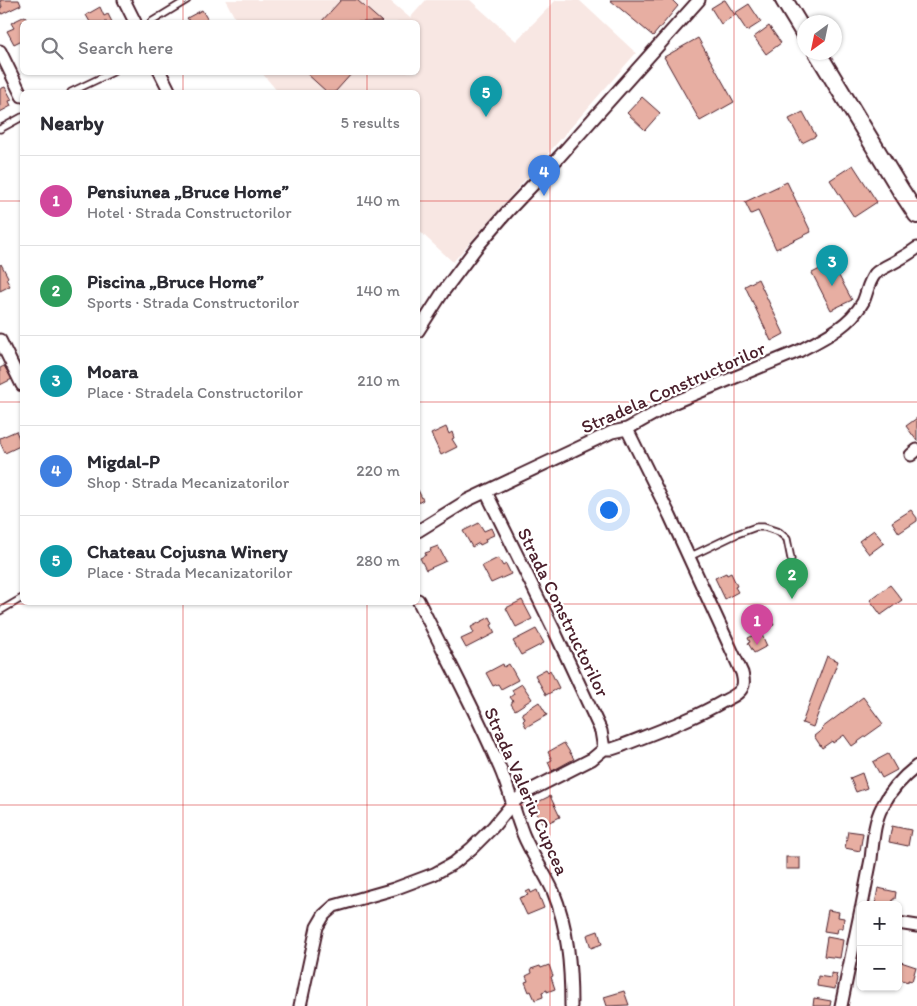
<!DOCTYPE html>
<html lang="en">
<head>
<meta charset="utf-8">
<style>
	:root { --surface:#fff; --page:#f7f7f7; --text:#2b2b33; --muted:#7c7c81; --line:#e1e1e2; --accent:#4a1f2b }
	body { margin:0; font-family:Itim,sans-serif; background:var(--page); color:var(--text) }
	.controls { position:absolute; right:15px; bottom:15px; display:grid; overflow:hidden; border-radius:8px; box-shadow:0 1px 4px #0004 }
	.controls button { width:45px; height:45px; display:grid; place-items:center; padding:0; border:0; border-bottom:1px solid var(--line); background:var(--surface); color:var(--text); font:25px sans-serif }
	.compass { position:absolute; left:797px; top:15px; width:45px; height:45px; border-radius:50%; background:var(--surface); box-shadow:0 1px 4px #0004; rotate:213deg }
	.you { position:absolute; left:608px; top:509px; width:18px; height:18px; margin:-12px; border:4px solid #fff; border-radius:50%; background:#1a73e8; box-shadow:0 0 0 8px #1a73e833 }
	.badge { display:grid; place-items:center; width:32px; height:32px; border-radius:50%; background:var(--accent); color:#fff; font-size:16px; font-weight:700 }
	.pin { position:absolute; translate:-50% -41px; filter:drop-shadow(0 1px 2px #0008) }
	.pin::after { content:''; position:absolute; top:26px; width:18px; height:15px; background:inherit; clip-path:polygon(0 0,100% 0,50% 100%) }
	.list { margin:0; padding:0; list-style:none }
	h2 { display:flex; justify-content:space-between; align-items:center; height:65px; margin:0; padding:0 20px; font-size:21px }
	h2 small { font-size:16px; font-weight:400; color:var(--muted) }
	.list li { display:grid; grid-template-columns:32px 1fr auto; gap:15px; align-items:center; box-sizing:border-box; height:90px; padding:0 20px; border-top:1px solid var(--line) }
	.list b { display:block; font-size:19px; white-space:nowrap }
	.list p { margin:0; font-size:16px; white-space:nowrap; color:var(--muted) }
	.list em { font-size:16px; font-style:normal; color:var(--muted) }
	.icon { flex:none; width:28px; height:28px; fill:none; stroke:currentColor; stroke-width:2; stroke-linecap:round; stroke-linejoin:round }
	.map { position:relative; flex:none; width:917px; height:1006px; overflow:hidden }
	.search { position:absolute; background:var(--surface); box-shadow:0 1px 4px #0004; left:20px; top:20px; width:400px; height:55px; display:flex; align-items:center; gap:12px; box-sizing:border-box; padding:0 18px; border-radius:8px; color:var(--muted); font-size:19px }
	.panel { position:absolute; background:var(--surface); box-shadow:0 1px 4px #0004; left:20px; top:90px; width:400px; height:515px; border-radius:8px }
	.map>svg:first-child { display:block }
	.built { fill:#f8e7e3 }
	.building { fill:#e7aea2; stroke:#4a1f2b }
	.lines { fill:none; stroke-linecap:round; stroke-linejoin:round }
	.lane-casing { stroke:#4a1f2b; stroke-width:9 }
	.street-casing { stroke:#4a1f2b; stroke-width:15 }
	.secondary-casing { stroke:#4a1f2b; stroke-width:20 }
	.lane { stroke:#fff; stroke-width:5.5 }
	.street { stroke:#fff; stroke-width:11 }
	.secondary { stroke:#fff; stroke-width:16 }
	.grid { fill:none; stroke:#d62828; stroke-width:1; stroke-opacity:0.55 }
	.labels { text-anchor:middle; stroke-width:4.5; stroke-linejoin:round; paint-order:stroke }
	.street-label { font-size:19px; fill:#4a1f2b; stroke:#fff }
</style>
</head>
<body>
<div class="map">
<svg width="917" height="1006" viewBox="0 0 917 1006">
	<rect width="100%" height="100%" fill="#fff"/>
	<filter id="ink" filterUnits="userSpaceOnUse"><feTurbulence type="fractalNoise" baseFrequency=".02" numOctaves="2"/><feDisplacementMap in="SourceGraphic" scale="10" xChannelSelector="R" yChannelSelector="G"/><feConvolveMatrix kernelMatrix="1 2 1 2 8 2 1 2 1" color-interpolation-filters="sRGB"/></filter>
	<g filter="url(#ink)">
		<!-- built -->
		<path class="built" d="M227 0H389L410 18 426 0H470L516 41 556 0H579L636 53 453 262 418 230V92H278L262 73 418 72V22H237L226 1Z"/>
		<!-- building -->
		<g class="building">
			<path d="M0 0H19L21 5 2 14 0 11V8L2 7Z"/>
			<path d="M341 0H357L382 22H321Z"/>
			<path d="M610 0H672L678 6 653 36Z"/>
			<path d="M724 0H725L735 15 721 24 711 8Z"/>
			<path d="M749 4 761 22 747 31 735 13Z"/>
			<path d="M100 7 104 16 108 14 112 22H90L86 15Z"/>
			<path d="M202 10 209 22H190L187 18Z"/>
			<path d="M25 16 28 22H22V40L14 44 7 31 14 28 11 23Z"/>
			<path d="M769 26 781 43 766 54 754 37Z"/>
			<path d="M698 38 734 102 700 121 664 57Z"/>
			<path d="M305 72H353L335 92H327Z"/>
			<path d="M5 87 12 100 9 101 11 106 0 112V89Z"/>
			<path d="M642 97 660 113 645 130 627 113Z"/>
			<path d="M803 112 816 136 802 143 789 119Z"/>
			<path d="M853 165 877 202 854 217 830 180Z"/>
			<path d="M787 182 811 232 776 249 758 211 751 214 745 202Z"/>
			<path d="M832 263 852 300 831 310 812 273Z"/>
			<path d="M1 264 8 277 6 279 10 286 0 291V265Z"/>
			<path d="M758 279 784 334 771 341 745 286Z"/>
			<path d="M4 366 12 379 0 385V368Z"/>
			<path d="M917 418V441L906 426Z"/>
			<path d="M446 427 449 434 452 432 454 438 452 439 457 447 441 455 431 434Z"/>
			<path d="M16 431 22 445 5 453 0 442V438Z"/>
			<path d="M418 490 423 500 418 503Z"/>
			<path d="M911 510 917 518V521L899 533 892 522Z"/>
			<path d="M479 523 484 531 491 528 494 535 485 539 486 542 480 545 479 543 472 547 463 531Z"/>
			<path d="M874 530 884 543 869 554 859 541Z"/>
			<path d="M438 546 446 561 426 570 420 558 426 555 425 553 431 551 430 549Z"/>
			<path d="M498 558 503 566 506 564 511 574 491 583 482 566Z"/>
			<path d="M726 573 727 575 731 573 737 586 735 587 738 592 725 599 715 578Z"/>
			<path d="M890 585 902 600 881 615 870 600Z"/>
			<path d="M522 600 532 619 516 627 506 608Z"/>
			<path d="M769 616 774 625 757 633 753 624Z"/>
			<path d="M490 617 493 624 491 625 495 633 466 648 461 639 474 633 471 627Z"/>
			<path d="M536 629 544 643 521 655 513 641Z"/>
			<path d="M756 634 758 637 762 635 767 646 754 653 748 643 750 642 748 638Z"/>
			<path d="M827 656 838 661 813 727 802 723Z"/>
			<path d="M503 664 504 667 509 664 518 680 501 689 498 684 493 686 486 673Z"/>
			<path d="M546 669 548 672 550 670 559 688 546 695 535 675Z"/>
			<path d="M522 684 532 699 515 710 511 704 513 701 510 697 514 694 512 690Z"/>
			<path d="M863 697 883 724 852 746 844 735 833 743 832 741 822 748 814 736 823 729 822 728Z"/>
			<path d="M539 702 547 715 526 727 523 721 525 719 522 713Z"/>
			<path d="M564 743 574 759 552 771 548 762 552 760 548 752Z"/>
			<path d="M888 754 897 770 882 778 873 762Z"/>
			<path d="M862 773 867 788 856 792 850 778Z"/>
			<path d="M550 796 560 817 543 825 535 810 539 808 536 803Z"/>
			<path d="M892 826 911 830 908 846 889 842Z"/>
			<path d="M848 831 863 833 860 851 845 848Z"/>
			<rect x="786" y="857" width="14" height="12"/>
			<path d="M878 888 896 892 895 899H893L892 905 875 904Z"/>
			<path d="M530 890 531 893 537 890 544 908 527 915 519 898 528 895 526 892Z"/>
			<path d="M828 910 839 912 838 917 844 918 843 928H838L837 933 824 931Z"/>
			<path d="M598 931 602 944 591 948 587 935Z"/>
			<path d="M827 937 843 940 840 958 824 956Z"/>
			<path d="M898 961 916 967 912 981 908 980V982L898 979Z"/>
			<path d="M549 965 553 976 551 977 555 989 547 992V990L542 992 543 997 535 1000 531 991 529 992 525 982 528 981 526 976 532 973 531 969 540 966 541 968Z"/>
			<path d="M831 973 837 974 836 977 837 978 835 989 817 986 818 976 831 978Z"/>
			<path d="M624 991 629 1005 607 1006 604 997Z"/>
			<path d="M814 998 831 1001 830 1006H813Z"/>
		</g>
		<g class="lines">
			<defs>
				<g id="lane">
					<path d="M151 22 187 0"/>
					<path d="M71 92 113 72"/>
					<path d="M0 129 22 117"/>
					<path d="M689 557 737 534 756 527H764L779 532 787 539 791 559"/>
					<path d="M0 611 22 598"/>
				</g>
				<g id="street">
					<path d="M124 0 135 22"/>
					<path d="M0 51 22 96"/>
					<path d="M160 72 170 92"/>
					<path d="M418 331 443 292 476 248 508 211 559 157 699 0"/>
					<path d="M0 340 22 385"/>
					<path d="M911 455 917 450"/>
					<path d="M486 492 554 630 601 731 604 749"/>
					<path d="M418 531 468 500 612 432 627 429 675 402 799 351C822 339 850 326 863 302 867 294 868 282 875 274 879 270 885 267 891 264 900 259 909 254 917 248"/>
					<path d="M418 600C445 655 475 709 499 766 509 788 514 811 523 834 531 854 544 871 553 891 568 927 571 967 571 1006"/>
					<path d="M862 905C865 890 868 875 871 859 873 842 874 822 882 807 890 791 903 777 917 766"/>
					<path d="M898 923 917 926"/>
					<path d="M300 1006 317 927 324 915 334 906 394 889 434 874 454 863 472 848 493 827 513 803 523 794 592 759 604 749H612L621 746C656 732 691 720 724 701 730 698 739 694 742 688 745 683 743 678 742 673L670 516 627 429"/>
					<path d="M841 1006 861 909"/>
				</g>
				<g id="secondary">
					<path d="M784 0 804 33"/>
					<path d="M817 52 900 189 917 215"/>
				</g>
			</defs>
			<!-- lane casing -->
			<use href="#lane" class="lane-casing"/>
			<!-- street casing -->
			<use href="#street" class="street-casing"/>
			<!-- secondary casing -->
			<use href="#secondary" class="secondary-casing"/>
			<!-- lane -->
			<use href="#lane" class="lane"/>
			<!-- street -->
			<use href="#street" class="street"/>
			<!-- secondary -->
			<use href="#secondary" class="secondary"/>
		</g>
	</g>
	<!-- grid -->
	<path class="grid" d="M183 0V22M367 0V22M550 0V1006M734 0V1006M183 72V92M367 72V92M0 201H22M418 201H917M0 402H22M418 402H917M183 602V1006M367 602V1006M0 604H917M0 805H917"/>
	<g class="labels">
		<!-- street labels -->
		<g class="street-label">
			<text transform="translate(673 387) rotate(-24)" y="7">Stradela Constructorilor</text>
			<text transform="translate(564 612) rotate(64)" y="7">Strada Constructorilor</text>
			<text transform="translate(527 791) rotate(66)" y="7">Strada Valeriu Cupcea</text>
		</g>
	</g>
</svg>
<div class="controls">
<button>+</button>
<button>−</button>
</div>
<svg class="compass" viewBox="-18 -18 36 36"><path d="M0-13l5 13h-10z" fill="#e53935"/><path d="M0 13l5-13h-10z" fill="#7c7c81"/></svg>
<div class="you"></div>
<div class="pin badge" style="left:757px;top:645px;background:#d1479c">1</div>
<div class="pin badge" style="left:792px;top:599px;background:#2e9e5b">2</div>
<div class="pin badge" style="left:832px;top:286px;background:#0f9aa8">3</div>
<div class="pin badge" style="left:544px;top:196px;background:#3f7fe0">4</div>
<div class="pin badge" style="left:486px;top:117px;background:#0f9aa8">5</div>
<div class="search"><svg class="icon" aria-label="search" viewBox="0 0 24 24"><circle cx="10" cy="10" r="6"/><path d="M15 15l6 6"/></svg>Search here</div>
<section class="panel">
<h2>Nearby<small>5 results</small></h2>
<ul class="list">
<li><span class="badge" style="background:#d1479c">1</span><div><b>Pensiunea „Bruce Home”</b><p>Hotel · Strada Constructorilor</p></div><em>140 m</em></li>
<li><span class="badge" style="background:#2e9e5b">2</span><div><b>Piscina „Bruce Home”</b><p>Sports · Strada Constructorilor</p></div><em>140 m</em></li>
<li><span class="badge" style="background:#0f9aa8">3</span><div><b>Moara</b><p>Place · Stradela Constructorilor</p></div><em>210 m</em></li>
<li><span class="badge" style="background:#3f7fe0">4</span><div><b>Migdal-P</b><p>Shop · Strada Mecanizatorilor</p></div><em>220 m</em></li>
<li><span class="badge" style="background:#0f9aa8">5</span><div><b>Chateau Cojusna Winery</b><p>Place · Strada Mecanizatorilor</p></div><em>280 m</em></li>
</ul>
</section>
</div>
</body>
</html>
